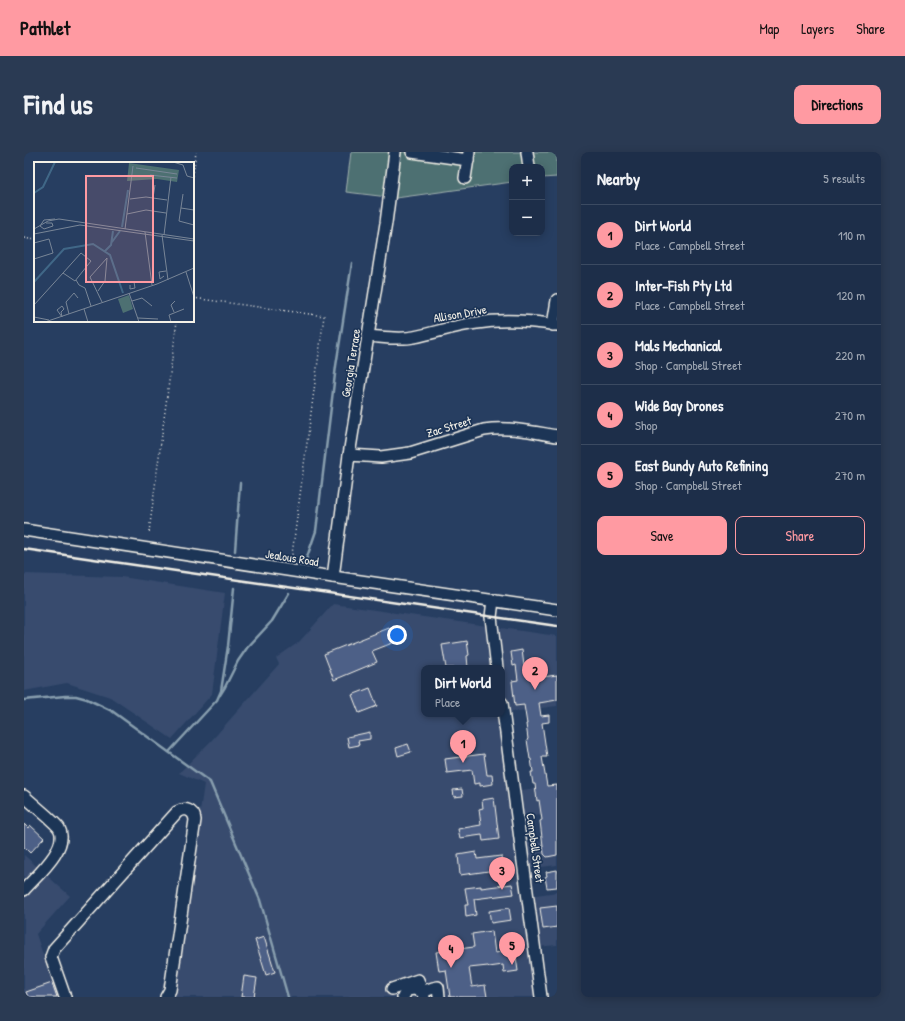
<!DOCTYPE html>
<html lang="en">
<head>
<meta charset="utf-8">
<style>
	:root { --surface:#1d2e49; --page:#2a3a53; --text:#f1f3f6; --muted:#a0a8b4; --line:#3b4a61; --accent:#ff9aa2 }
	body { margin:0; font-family:"Patrick Hand",sans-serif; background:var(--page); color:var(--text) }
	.controls { position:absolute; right:12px; top:12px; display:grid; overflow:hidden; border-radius:8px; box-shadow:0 2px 10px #0003 }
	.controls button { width:36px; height:36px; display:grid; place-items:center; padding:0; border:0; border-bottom:1px solid var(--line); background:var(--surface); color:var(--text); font:20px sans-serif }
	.you { position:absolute; left:373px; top:483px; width:14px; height:14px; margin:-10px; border:3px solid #fff; border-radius:50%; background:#1a73e8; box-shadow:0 0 0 6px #1a73e833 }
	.badge { display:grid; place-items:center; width:26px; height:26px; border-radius:50%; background:var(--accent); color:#111; font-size:13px; font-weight:700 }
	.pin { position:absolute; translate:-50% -33px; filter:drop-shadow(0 1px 2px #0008) }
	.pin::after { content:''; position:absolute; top:21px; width:14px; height:12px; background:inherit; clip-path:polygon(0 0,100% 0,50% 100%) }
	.popup { position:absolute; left:397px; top:513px; width:84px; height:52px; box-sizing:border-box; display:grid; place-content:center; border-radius:8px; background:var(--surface); filter:drop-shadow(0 1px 3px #0005); font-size:13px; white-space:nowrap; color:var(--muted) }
	.popup b { font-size:15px; color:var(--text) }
	.popup::after { content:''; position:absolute; left:50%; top:100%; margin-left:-8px; border:8px solid transparent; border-top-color:var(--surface) }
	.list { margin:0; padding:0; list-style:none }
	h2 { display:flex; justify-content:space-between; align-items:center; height:52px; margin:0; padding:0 16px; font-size:17px }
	h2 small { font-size:13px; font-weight:400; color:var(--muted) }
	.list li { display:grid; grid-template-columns:26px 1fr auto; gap:12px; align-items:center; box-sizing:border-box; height:60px; padding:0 16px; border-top:1px solid var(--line) }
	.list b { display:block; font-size:15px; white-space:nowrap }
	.list p { margin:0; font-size:13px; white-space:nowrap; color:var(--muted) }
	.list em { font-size:13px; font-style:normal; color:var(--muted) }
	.actions { display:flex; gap:8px; padding:12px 16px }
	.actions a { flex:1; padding:9px 0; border:1px solid var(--accent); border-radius:8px; text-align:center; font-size:14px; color:var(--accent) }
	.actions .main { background:var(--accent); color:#111 }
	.map { position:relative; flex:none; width:533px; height:845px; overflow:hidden; border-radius:8px }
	header { display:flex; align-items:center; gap:24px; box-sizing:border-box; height:56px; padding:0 20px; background:var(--accent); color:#111 }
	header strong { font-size:19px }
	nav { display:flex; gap:22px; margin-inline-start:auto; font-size:14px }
	.intro { display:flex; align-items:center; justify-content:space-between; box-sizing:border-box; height:96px; padding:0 24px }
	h1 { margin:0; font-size:28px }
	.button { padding:10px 18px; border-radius:8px; background:var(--accent); color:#111; font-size:14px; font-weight:700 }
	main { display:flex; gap:24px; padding:0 24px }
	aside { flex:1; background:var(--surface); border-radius:8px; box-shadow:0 2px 10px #0003 }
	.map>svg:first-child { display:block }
	.built { fill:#374b6e; fill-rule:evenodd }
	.green { fill:#4d7072; stroke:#a0b0ad }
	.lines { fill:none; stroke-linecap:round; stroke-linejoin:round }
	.stream { stroke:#889eae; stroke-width:2.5 }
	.building { fill:#4e6087; stroke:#f4f1e8 }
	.minor-casing { stroke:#f4f1e8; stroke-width:14 }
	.path { stroke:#f4f1e8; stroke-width:1.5; stroke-dasharray:1 3; stroke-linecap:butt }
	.minor { stroke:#1d3557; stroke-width:11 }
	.rail { stroke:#f4f1e8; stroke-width:2.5 }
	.labels { text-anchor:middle; stroke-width:3.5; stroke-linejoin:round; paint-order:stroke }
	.street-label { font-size:12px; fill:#f4f1e8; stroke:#1d3557 }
	.inset-river { fill:none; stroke:#406787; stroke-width:2 }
	.inset-road { fill:none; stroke:#798697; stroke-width:1 }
	.view { fill:#ff9aa2; fill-opacity:0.15; stroke:#ff9aa2; stroke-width:2 }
	.inset-edge { fill:none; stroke:#f4f1e8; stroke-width:2 }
</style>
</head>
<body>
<header>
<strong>Pathlet</strong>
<nav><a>Map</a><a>Layers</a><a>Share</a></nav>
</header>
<div class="intro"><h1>Find us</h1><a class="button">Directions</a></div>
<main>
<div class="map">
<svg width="533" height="845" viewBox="0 0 533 845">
	<rect width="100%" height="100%" fill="#273e61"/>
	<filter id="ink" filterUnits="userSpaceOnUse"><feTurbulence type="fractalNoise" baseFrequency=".025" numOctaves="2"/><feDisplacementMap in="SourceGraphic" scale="8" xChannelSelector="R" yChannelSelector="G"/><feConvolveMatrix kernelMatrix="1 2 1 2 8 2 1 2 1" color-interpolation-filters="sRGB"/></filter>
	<g filter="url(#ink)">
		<!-- built -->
		<g class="built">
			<path d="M2 422 98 425 201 441 188 542 148 587 86 545 43 531 0 539V423Z"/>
			<path d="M309 452 533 484V554L480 561 491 639 533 633V660L495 665 498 692 533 687V713L502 717 505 744 533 740V793L512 795 518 845H149L180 632 155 621 187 589 255 512 252 506 275 490ZM400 516H478V562H400Z"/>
			<path d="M0 703 46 744 12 782 33 845H0Z"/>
		</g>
		<!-- green -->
		<path class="green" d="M327 0H533V25L518 26V15H488V30L372 46 322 40Z"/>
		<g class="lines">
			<!-- stream -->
			<g class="stream">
				<path d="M211 399 216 331"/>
				<path d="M282 408 292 379 312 214 328 111"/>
				<path d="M196 543 201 535 214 509 223 496 248 469 265 441"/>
				<path d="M0 548 41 544H52L63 547 88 559 186 630 236 748 264 845"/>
				<path d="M145 600 193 548 197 539 204 494 210 436"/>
			</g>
		</g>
		<!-- building -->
		<g class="building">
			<path d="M365 476 371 490 348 499 353 510 310 528 300 502Z"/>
			<path d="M443 489 445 503 443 504 444 516H422L418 493Z"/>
			<path d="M498 498 500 514 516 512 518 525 533 523V548L515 551 517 564 525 563V570L518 571 523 605H518L523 634 533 633V703L523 705 520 702 516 669 518 668 515 648 513 649 511 632H509L507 620H509L507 607H506L503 588 504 587 502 572H503L500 553 491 554 488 529 494 528 492 513 489 514 487 500Z"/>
			<path d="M346 536 353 554 335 561 328 543Z"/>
			<path d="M346 580V587L334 589 335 593 325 595 323 585Z"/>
			<path d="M384 592 387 600 374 604 372 596Z"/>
			<path d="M460 602 463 623H468L469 632 456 634V631L450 632 448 618 423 621 421 607Z"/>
			<path d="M438 637 439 644 430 645 429 638Z"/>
			<path d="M470 646 475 687 459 689 458 683 436 686 434 677 457 673 455 657 459 656 458 648Z"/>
			<path d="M0 672 4 676 6 673 20 686 6 701 0 695Z"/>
			<path d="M452 700 453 707 477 704 479 717 436 723 434 703Z"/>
			<path d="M533 718V735L523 736 521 725 523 724 522 720Z"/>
			<path d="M488 732 490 742 450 747 452 763 442 765 441 753H444L441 736 457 734V736Z"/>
			<path d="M533 754V775L519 777 516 756Z"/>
			<path d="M485 756 487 768 467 771 465 759Z"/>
			<path d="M468 779 471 801 491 798 494 819 480 821 479 813 465 815 464 814 445 816 448 835 461 833 463 845H426L422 818 415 819 412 800 450 795 448 782Z"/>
			<path d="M240 785 251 820 242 823 231 788Z"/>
			<path d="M220 824 233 826 230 845H217Z"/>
			<path d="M28 831 33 845H4L2 840Z"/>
		</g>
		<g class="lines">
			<defs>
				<g id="minor">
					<path d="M388 0 444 8"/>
					<path d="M503 0 505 15"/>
					<path d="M441 26 445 0"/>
					<path d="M529 173 533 148"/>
					<path d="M344 184C359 185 375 188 390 185 411 181 432 173 453 171 479 167 507 169 533 173"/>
					<path d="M325 303 357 305 386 301 460 278C484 274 509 280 533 284"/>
					<path d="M0 378 309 425 533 458"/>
					<path d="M309 425 325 303 362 71 371 0"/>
					<path d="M469 448 467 465 473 516"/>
					<path d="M478 551 517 845"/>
					<path d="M0 644C8 651 16 658 24 665 27 668 32 672 35 676 46 696 12 724 0 738"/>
					<path d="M368 837 394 828 400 845"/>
					<path d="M398 840 409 836 414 835 415 845"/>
					<path d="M41 845 27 805 30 797 153 660C161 655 170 658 171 668L146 838 142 845"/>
					<path d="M379 845 383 838 390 837 393 838"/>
				</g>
			</defs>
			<!-- minor casing -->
			<use href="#minor" class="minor-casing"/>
			<!-- path -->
			<g class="path">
				<path d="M169 24 172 0"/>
				<path d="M0 86 11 88"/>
				<path d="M169 146 300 164 267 410"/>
				<path d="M125 380 153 169"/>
			</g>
			<!-- minor -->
			<use href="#minor" class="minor"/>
			<!-- rail -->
			<path class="rail" d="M0 397 533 474"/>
		</g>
	</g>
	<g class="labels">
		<!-- street labels -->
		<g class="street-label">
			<text transform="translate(436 162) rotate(-10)" y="4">Allison Drive</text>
			<text transform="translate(327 211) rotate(-81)" y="4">Georgia Terrace</text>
			<text transform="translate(425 275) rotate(-17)" y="4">Zac Street</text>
			<text transform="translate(268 406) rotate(9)" y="4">Jealous Road</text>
			<text transform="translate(511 696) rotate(82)" y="4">Campbell Street</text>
		</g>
	</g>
	<!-- overview -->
	<g transform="translate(10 10)">
		<rect width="160" height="160" fill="#273e61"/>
		<path d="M95 1 145 8 143 20 123 17 93 19ZM95 133 99 147 89 151 84 137Z" fill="#4d7072"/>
		<path class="inset-river" d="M0 31 9 25 21 0M88 65 94 28M78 80 86 69M71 89 77 83 79 69M0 120 30 87 59 82 76 93 89 131"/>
		<path class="inset-road" d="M139 0 149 3 153 14 160 16M102 6 143 12M116 13 143 16M149 32 145 59 160 63M119 36 121 23M96 37 112 35 133 38M147 46 160 48M93 52 112 48 132 51M12 61H18L19 64 10 67 6 64 10 58 21 57M0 67 14 59 25 57 160 77M91 67 99 4M111 70 118 123M0 72 46 63 160 79M128 73 134 118M130 73 137 15M0 81 15 77 19 91 0 97M152 110 160 135M130 114 126 117 125 110 132 109M42 118 45 123 51 126 57 144M96 123V127L101 126 100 120H103M64 129 71 119 73 96 56 115 68 140M95 131 105 160M98 139 108 136 118 144M0 143 29 111 47 91 57 99 41 119 29 111M28 144 30 147 27 150 28 155 23 148ZM50 147 54 160M140 150 137 143 141 139M35 152 32 140 40 131 44 136M0 155 15 158M104 156 124 157M11 160 123 122 160 106M137 160 135 153 150 147"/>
		<path class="view" d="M52 14H119V120H52Z"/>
		<rect width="160" height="160" class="inset-edge"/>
	</g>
</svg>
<div class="controls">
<button>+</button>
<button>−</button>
</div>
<div class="you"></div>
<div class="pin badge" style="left:439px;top:611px">1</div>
<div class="popup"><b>Dirt World</b>Place</div>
<div class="pin badge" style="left:511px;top:538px">2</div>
<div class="pin badge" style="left:478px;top:738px">3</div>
<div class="pin badge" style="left:427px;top:816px">4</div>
<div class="pin badge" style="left:488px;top:813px">5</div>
</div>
<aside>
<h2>Nearby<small>5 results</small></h2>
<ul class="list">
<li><span class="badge">1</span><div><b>Dirt World</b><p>Place · Campbell Street</p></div><em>110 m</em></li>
<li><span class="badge">2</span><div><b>Inter-Fish Pty Ltd</b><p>Place · Campbell Street</p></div><em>120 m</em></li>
<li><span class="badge">3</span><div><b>Mals Mechanical</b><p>Shop · Campbell Street</p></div><em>220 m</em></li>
<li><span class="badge">4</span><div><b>Wide Bay Drones</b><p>Shop</p></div><em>270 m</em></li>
<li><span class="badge">5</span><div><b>East Bundy Auto Refining</b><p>Shop · Campbell Street</p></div><em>270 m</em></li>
</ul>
<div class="actions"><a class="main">Save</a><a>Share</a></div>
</aside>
</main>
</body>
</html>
